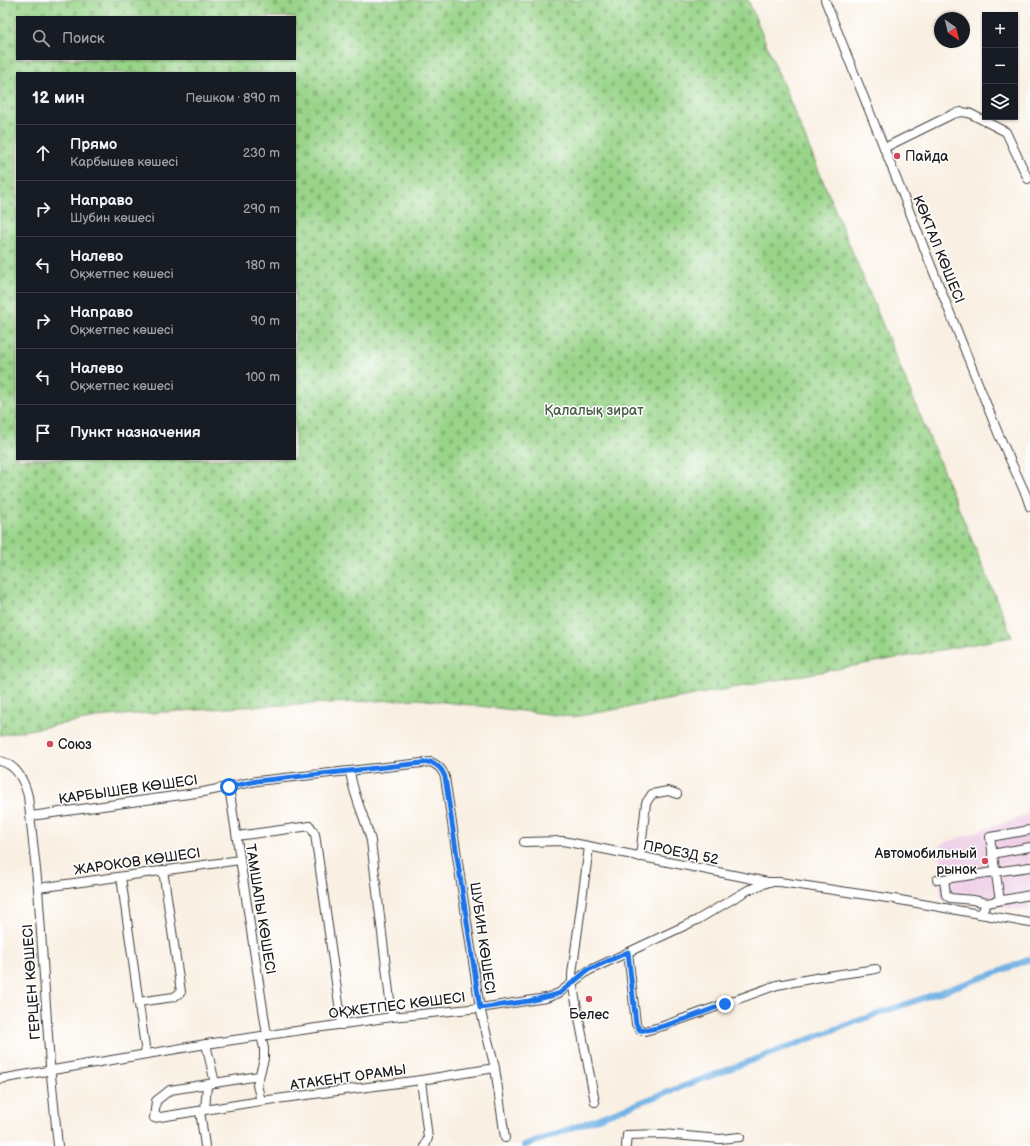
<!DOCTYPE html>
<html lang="ru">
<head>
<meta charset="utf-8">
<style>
	:root { --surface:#171b24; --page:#242831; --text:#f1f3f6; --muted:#9ea1a6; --line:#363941 }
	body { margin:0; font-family:"Balsamiq Sans",sans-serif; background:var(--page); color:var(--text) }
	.controls { position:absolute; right:12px; top:12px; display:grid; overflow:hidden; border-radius:0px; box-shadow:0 1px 3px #0004 }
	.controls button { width:36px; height:36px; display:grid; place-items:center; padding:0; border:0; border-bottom:1px solid var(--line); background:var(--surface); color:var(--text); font:20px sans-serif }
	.compass { position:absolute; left:934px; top:12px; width:36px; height:36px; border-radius:50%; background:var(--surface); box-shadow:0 1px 3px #0004; rotate:145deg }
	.stop { position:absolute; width:12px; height:12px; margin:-9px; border:3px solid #1a73e8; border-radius:50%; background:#fff }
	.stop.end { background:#1a73e8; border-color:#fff; box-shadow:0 1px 4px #0008 }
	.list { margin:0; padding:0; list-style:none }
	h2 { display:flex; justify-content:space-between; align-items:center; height:52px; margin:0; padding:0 16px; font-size:17px }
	h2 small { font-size:13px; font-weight:400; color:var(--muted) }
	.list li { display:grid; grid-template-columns:26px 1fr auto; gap:12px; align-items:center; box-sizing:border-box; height:56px; padding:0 16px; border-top:1px solid var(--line) }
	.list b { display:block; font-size:15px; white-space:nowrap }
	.list p { margin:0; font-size:13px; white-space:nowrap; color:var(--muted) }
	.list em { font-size:13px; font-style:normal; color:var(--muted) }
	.icon { flex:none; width:22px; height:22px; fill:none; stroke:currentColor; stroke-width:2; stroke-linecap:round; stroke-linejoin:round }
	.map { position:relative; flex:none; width:1030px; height:1146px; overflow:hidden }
	.search { position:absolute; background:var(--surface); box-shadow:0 1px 3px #0004; left:16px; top:16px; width:280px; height:44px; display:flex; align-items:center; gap:10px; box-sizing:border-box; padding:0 14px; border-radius:0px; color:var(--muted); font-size:15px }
	.panel { position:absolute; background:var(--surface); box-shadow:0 1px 3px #0004; left:16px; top:72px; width:280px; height:388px; border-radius:0px }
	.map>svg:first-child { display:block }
	.built { fill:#efd0e7 }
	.cemetery { fill:url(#cemetery-stones); stroke:#5a7852; fill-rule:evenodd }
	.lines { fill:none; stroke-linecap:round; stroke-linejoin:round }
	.canal { stroke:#70b0e3; stroke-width:6 }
	.minor-casing { stroke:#3d3c3a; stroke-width:10 }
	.minor { stroke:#fff; stroke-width:8 }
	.route { stroke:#1a73e8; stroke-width:5 }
	.poi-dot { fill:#d1495b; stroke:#fff; stroke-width:1.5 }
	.labels { text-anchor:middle; stroke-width:3; stroke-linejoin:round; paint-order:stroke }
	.poi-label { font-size:14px; fill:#1c1c1c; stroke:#fff; text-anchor:start }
	.street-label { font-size:14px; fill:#1c1c1c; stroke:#fff }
	.park-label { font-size:14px; fill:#485c42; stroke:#fff }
</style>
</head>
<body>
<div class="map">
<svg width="1030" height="1146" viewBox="0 0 1030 1146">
	<defs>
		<pattern id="cemetery-stones" width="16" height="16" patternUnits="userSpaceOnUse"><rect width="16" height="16" fill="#99d489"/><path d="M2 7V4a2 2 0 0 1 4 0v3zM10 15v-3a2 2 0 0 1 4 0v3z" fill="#83b576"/></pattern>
	</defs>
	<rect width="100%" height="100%" fill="#fff"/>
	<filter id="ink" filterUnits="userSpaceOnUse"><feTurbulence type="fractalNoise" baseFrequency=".025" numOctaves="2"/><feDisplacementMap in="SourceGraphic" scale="8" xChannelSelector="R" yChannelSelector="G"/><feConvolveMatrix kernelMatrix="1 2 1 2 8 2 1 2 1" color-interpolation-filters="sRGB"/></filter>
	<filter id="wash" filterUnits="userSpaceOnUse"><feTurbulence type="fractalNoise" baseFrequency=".012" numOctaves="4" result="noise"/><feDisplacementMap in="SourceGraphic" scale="16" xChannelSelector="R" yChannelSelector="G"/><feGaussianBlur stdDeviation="0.9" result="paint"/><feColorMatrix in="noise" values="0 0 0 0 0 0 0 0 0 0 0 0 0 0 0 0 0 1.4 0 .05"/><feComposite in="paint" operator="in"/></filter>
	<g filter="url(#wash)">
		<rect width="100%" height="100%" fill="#f9f0e3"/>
		<!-- built -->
		<path class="built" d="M1030 814V911L940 899 941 844Z"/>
		<!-- cemetery -->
		<path class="cemetery" d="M0 0H748L1012 637 574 717 418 699 241 707 107 716 0 735ZM17 17H295V59H17ZM17 73H295V459H17Z"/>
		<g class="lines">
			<!-- canal -->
			<path class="canal" d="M524 1146 860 1020 1001 971 1030 959"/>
		</g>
	</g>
	<g filter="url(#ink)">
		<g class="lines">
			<defs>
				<g id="minor">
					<path d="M825 0 998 433 1026 495 1030 507"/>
					<path d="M884 148 953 114 961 112 969 113 1006 132 1028 179"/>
					<path d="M0 761C17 765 24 780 28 796L38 888 50 1065 58 1146"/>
					<path d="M350 771C353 796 365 817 371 841L392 1017"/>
					<path d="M229 787 267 1035"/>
					<path d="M31 816 203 792 257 781 431 762C439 766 442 769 445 777L480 1008 495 1068 505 1138"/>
					<path d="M237 836 310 826 315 834 342 1025"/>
					<path d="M524 842 563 841 768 882"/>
					<path d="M589 847 572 974V982L595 1102"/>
					<path d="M992 854 1030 847"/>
					<path d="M640 857 646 803 652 794 668 791 677 794"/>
					<path d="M121 877 146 1054"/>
					<path d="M944 879 946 895 950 898 973 900 987 903"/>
					<path d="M937 880 1030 867"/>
					<path d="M38 888 240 860"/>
					<path d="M1000 900 990 837 1030 830"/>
					<path d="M981 914 987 903 1030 895"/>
					<path d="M628 952 636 1024 640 1030 645 1031 663 1026 777 985 821 977 876 969"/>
					<path d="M138 1002 174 997 181 992 163 870"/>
					<path d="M206 1044 215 1083"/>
					<path d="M259 1076 170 1090 156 1101 154 1118 261 1101 421 1080 495 1068"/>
					<path d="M0 1079 206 1044 392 1017 480 1008 546 998 559 993 588 971 697 920 748 890 769 882H780L894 899 1030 923"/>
					<path d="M421 1080 428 1138 425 1146"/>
					<path d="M261 1101 257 1085 264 1059V1048L261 1036"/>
					<path d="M205 1110 207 1085"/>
					<path d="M200 1111 205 1146"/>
					<path d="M626 1146 627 1135 663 1134 720 1139 740 1137"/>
				</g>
			</defs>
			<!-- minor casing -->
			<use href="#minor" class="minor-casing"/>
			<!-- minor -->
			<use href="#minor" class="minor"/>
		</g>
	</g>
	<g class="lines" filter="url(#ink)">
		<!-- route -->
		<path class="route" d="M229 787 257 781 431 762C439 766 442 769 445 777L480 1008 529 1001 554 995 560 993 588 970 628 952 636 1024 640 1030C654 1033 708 1010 725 1004"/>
	</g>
	<!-- markers -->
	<g class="poi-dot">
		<circle cx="897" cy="156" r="4"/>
		<circle cx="50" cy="744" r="4"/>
		<circle cx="985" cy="861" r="4"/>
		<circle cx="589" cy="999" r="4"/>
	</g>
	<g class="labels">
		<!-- poi labels -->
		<g class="poi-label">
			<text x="905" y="161">Пайда</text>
			<text x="58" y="749">Союз</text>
			<text x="977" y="858" text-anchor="end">Автомобильный<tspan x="977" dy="16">рынок</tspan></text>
			<text x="589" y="1019" text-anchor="middle">Белес</text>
		</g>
		<!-- street labels -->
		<g class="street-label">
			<text transform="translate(939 249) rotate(68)" y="5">КӨКТАЛ КӨШЕСІ</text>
			<text transform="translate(128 789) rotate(-8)" y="5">КАРБЫШЕВ КӨШЕСІ</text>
			<text transform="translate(681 852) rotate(11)" y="5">ПРОЕЗД 52</text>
			<text transform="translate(137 861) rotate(-8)" y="5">ЖАРОКОВ КӨШЕСІ</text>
			<text transform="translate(261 909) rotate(81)" y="5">ТАМШАЛЫ КӨШЕСІ</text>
			<text transform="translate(483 938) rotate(82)" y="5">ШУБИН КӨШЕСІ</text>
			<text transform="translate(31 982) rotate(-94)" y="5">ГЕРЦЕН КӨШЕСІ</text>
			<text transform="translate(397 1005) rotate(-7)" y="5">ОҚЖЕТПЕС КӨШЕСІ</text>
			<text transform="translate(348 1077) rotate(-8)" y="5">АТАКЕНТ ОРАМЫ</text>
		</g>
		<!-- park labels -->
		<g class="park-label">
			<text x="594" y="415">Қалалық зират</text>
		</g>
	</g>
</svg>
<div class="controls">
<button>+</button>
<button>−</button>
<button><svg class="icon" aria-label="layers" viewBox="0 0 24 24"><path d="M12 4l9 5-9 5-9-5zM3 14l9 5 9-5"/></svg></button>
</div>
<svg class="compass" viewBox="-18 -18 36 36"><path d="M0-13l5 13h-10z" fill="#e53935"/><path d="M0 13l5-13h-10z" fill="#9ea1a6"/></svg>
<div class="stop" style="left:229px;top:787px"></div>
<div class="stop end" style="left:725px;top:1004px"></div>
<div class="search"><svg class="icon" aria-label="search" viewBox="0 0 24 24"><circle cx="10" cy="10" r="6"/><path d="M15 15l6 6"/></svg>Поиск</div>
<section class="panel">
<h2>12 мин<small>Пешком · 890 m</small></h2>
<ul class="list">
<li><svg class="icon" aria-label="ahead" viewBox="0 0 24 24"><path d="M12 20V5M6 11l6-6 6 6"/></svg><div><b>Прямо</b><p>Карбышев көшесі</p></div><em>230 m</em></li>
<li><svg class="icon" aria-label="right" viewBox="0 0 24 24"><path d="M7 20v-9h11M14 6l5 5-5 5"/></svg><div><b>Направо</b><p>Шубин көшесі</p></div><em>290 m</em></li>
<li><svg class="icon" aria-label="left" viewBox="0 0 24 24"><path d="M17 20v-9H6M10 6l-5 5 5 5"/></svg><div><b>Налево</b><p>Оқжетпес көшесі</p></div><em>180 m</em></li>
<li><svg class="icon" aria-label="right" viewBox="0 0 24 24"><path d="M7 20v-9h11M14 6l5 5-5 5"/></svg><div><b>Направо</b><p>Оқжетпес көшесі</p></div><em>90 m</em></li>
<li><svg class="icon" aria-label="left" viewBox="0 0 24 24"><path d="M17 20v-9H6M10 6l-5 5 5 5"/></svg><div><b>Налево</b><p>Оқжетпес көшесі</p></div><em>100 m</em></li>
<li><svg class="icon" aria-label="arrive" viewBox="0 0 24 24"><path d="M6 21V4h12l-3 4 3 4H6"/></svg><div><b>Пункт назначения</b></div></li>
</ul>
</section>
</div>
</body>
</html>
